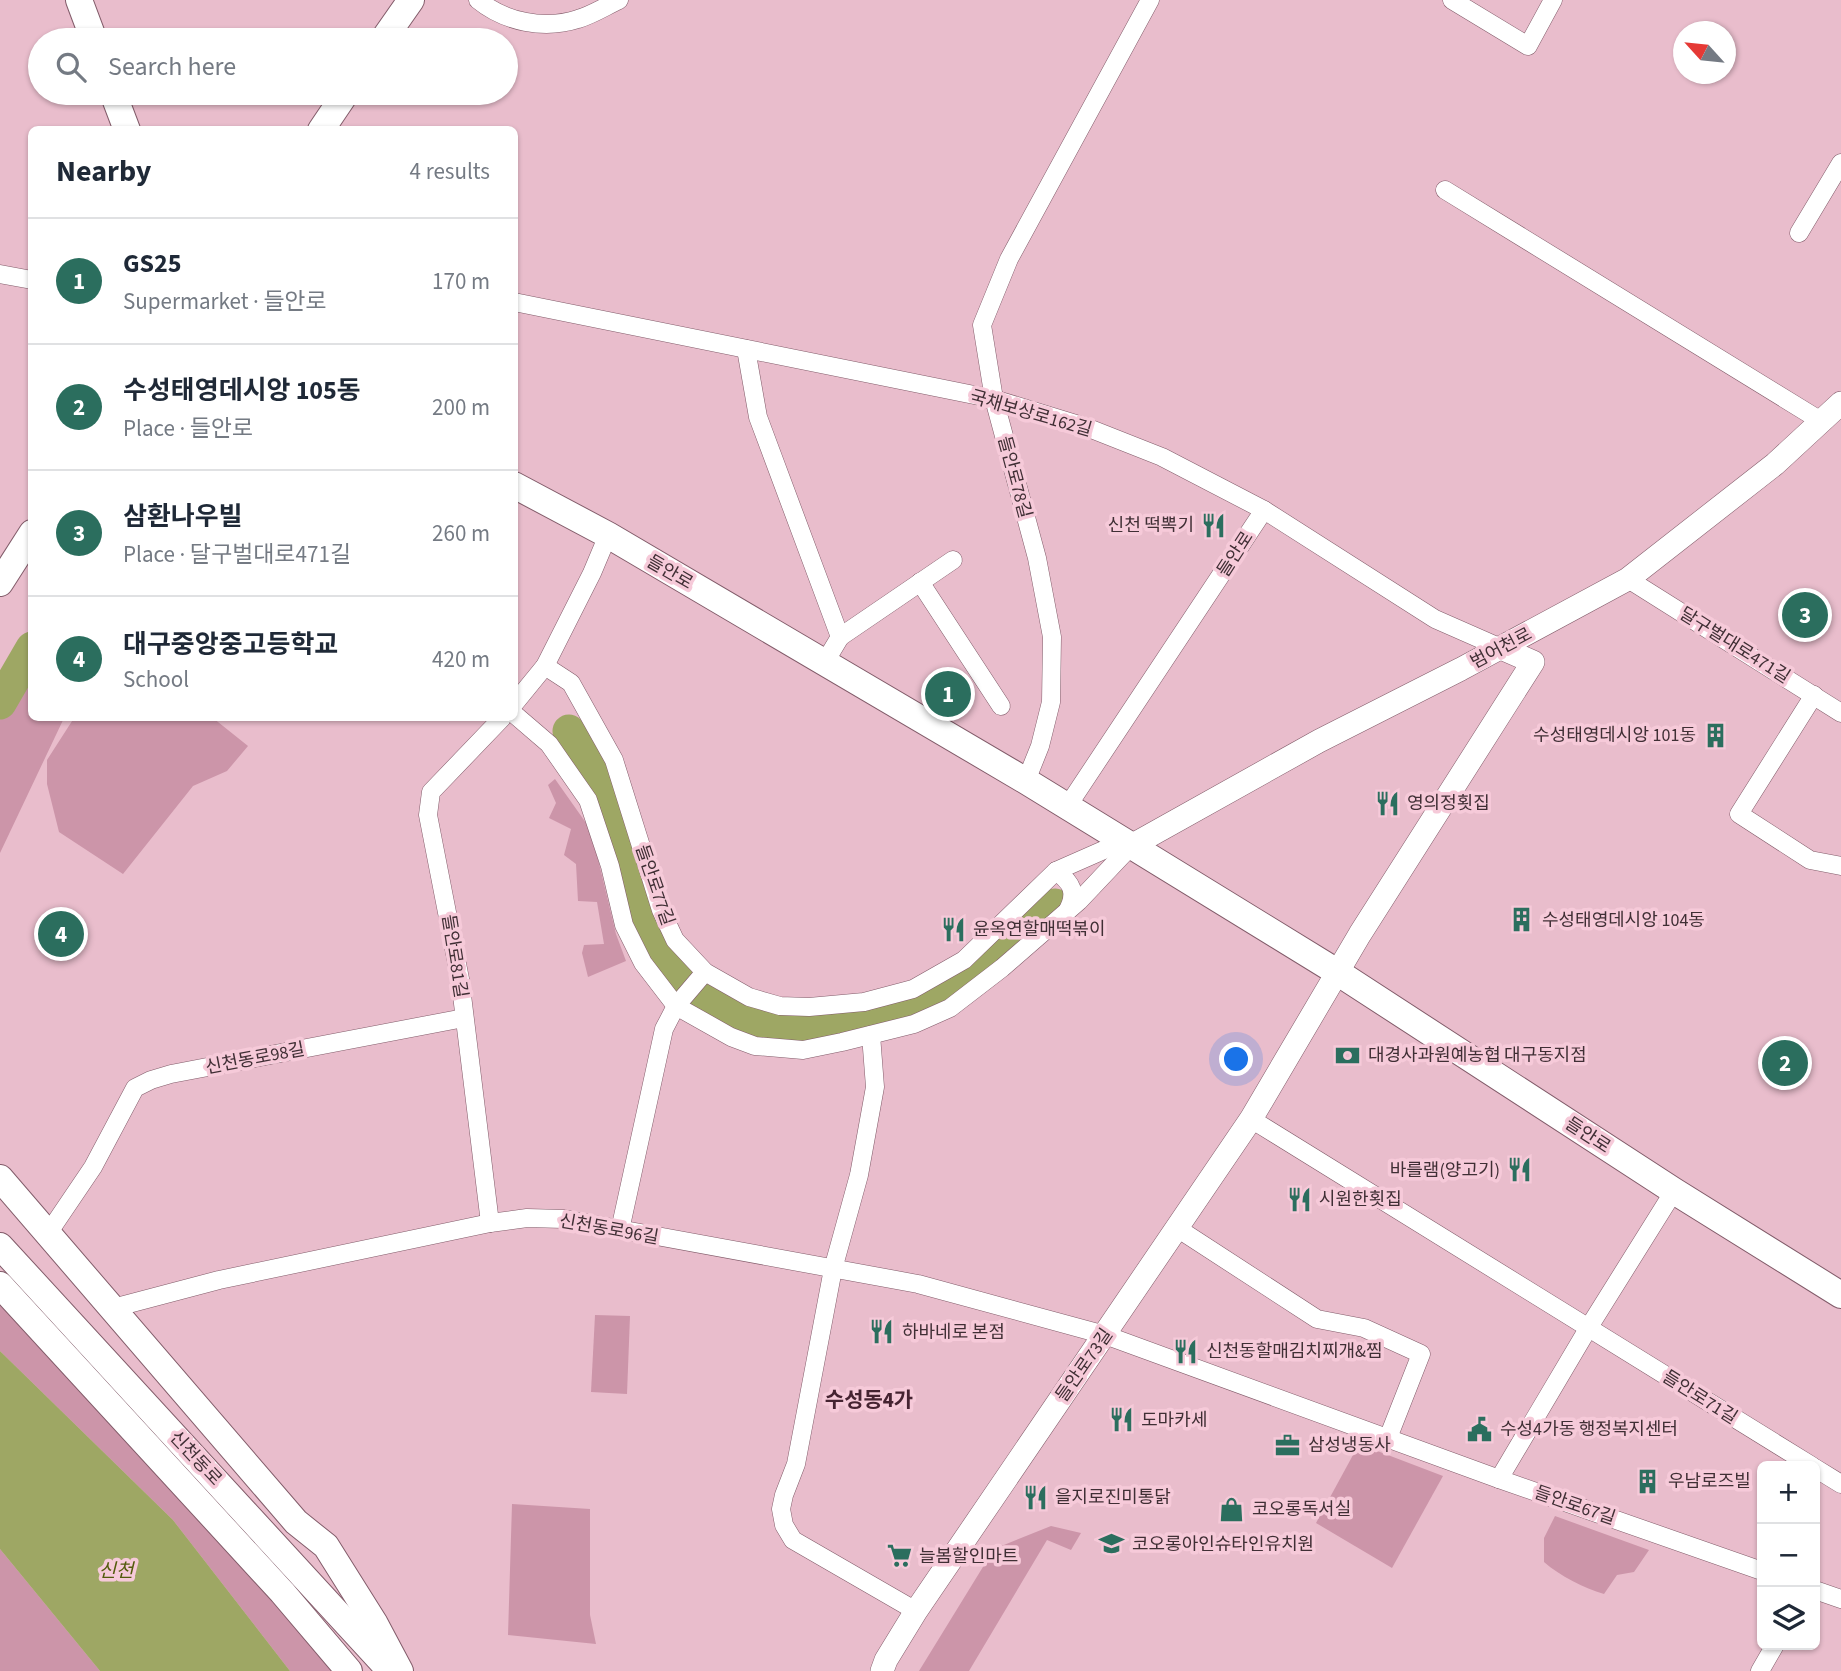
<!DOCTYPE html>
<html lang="en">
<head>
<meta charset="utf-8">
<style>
	:root { --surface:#fff; --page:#f6f6f7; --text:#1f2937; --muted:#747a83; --line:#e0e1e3; --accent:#2b6e5e }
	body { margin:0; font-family:"Source Sans 3","Noto Sans KR",sans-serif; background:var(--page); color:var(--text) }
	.controls { position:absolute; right:21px; bottom:21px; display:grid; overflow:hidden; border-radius:10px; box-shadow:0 2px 5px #0004 }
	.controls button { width:63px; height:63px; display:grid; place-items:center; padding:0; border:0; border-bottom:2px solid var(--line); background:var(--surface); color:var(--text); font:35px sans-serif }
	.compass { position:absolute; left:1673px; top:21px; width:63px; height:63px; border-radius:50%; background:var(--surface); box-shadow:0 2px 5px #0004; rotate:297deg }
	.you { position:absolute; left:1237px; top:1060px; width:24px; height:24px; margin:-18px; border:5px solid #fff; border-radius:50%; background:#1a73e8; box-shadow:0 0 0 10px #1a73e833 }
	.badge { display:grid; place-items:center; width:46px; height:46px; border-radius:50%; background:var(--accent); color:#fff; font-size:23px; font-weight:700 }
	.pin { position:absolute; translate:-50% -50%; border:4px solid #fff; box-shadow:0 2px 7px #0006 }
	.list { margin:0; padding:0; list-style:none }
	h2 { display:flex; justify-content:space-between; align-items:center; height:91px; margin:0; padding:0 28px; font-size:30px }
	h2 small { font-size:23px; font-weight:400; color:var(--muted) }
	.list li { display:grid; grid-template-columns:46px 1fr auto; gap:21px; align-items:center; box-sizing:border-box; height:126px; padding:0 28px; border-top:2px solid var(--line) }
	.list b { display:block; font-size:26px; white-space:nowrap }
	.list p { margin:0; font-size:23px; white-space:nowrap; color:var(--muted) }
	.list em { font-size:23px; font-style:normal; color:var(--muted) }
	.icon { flex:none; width:38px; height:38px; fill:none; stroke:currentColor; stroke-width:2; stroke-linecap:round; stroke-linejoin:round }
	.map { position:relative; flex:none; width:1841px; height:1671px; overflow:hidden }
	.search { position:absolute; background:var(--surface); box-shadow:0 2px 5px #0004; left:28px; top:28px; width:490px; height:77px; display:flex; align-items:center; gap:18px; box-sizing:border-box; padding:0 24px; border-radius:38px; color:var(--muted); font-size:26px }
	.panel { position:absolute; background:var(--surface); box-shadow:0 2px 5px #0004; left:28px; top:126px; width:490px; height:595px; border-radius:10px }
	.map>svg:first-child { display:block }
	.green { fill:#cc95a9 }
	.water { fill:#9ea764 }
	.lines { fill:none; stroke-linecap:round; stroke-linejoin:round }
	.river { stroke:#9ea764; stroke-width:33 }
	.minor-casing { stroke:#825c6a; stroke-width:19 }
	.tertiary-casing { stroke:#825c6a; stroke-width:24 }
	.secondary-casing { stroke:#825c6a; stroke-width:28 }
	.minor { stroke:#fff; stroke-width:18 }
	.tertiary { stroke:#fff; stroke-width:23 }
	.secondary { stroke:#fff; stroke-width:26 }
	.labels { text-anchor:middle; stroke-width:7; stroke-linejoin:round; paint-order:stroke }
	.street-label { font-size:18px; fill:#402f35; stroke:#f6cad9 }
	.poi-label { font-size:18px; fill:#402f35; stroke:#f6cad9; text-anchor:start }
	.water-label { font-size:19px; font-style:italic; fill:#535b0c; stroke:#f6cad9 }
	.quarter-label { font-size:21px; font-weight:bold; fill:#452331; stroke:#f6cad9 }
</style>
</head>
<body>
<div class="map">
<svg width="1841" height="1671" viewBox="0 0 1841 1671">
	<rect width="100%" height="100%" fill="#e9bdcc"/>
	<!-- green -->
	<g class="green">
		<path d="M31 635 32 718H64L0 853V689Z"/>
		<path d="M74 718H213L248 746 227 771 193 786 123 874 59 832 47 784V760Z"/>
		<path d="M555 779 591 830 616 934 626 961 588 977 582 953 584 945 604 944 597 902 578 901 576 864 564 855 571 829 549 818 556 803 548 785Z"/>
		<path d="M0 1301 105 1406 335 1671H290L173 1520 0 1351Z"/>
		<path d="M595 1315 630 1316 627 1394 591 1392Z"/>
		<path d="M1359 1444 1443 1476 1392 1568 1316 1523Z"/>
		<path d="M512 1504 590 1509V1615L596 1644 508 1635Z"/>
		<path d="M1555 1516 1649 1550 1634 1572 1617 1575 1604 1594C1584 1588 1560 1576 1544 1562V1538Z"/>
		<path d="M1051 1526 1081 1533 1071 1550 1047 1540 969 1671H919L994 1549Z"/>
		<path d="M0 1549 100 1671H0Z"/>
	</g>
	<!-- water -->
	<path class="water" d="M0 1351 173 1520 290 1671H100L0 1549Z"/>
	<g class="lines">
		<!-- river -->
		<g class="river">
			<path d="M0 703 32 648"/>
			<path d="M569 731 596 770 632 870 647 923 664 960 683 980 706 999 731 1012 762 1023 797 1029 833 1027 921 1006 960 988 994 961 1055 905"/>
		</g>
		<defs>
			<g id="minor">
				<path d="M478 0C505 22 544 30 578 19 592 15 606 6 619 0"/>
				<path d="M1452 0 1528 46 1553 0"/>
				<path d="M1445 190 1821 421"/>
				<path d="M1799 233 1841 163"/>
				<path d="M0 274 32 280"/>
				<path d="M514 302 994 399 1086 427 1162 457 1264 510 1435 619 1501 648"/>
				<path d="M746 349 758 417 840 637 825 662"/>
				<path d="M1628 579 1841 713"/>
				<path d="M920 582 1001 706"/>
				<path d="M840 637 953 560"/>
				<path d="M545 666 571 683 614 760 661 910 675 940 705 972 749 997 780 1006 809 1007 864 1002 913 989 964 960 1056 871 1106 849 1131 846"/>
				<path d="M1814 695 1739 814 1810 860 1841 866"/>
				<path d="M514 704 545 666 592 573 608 535"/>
				<path d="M514 714 549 744 588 800 610 866 624 925 643 963 676 1006 731 1037 755 1046 803 1050 842 1042 914 1024 950 1008 1002 968 1079 901 1131 846"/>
				<path d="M1026 781 1040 746 1051 702 1052 637 1037 558 994 399 982 325 1009 259 1150 0"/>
				<path d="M1067 807 1264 510"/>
				<path d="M1056 871C1072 883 1077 892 1068 910"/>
				<path d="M871 1035 875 1087 859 1175 833 1269 796 1464 784 1495 781 1509 784 1525 793 1540 916 1611"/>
				<path d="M1251 1119 1812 1466"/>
				<path d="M490 1223 460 979 428 815 431 792 502 718"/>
				<path d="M1177 1228 1317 1319 1364 1328 1421 1354 1388 1438"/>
				<path d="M620 1230 664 1029 676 1006 705 972"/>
				<path d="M47 1235 93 1167 135 1088 151 1080 171 1074 464 1018"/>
				<path d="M113 1308 219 1280 490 1223 527 1218 564 1219 918 1284 1105 1335 1499 1479 1762 1571"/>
				<path d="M1815 1468 1841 1484"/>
				<path d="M1499 1479 1589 1327 1674 1191"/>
				<path d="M1815 1590 1841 1599"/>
				<path d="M1760 1671 1775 1645"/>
			</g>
			<g id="tertiary">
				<path d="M1131 846 1319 741 1461 669 1628 579 1775 464 1841 403"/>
				<path d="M882 1671 886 1660 916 1611 1251 1119 1360 934 1533 662 1501 648"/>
			</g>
			<g id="secondary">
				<path d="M79 0 94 40"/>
				<path d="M383 40 411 0"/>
				<path d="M113 93 127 130"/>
				<path d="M321 130 346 93"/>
				<path d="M514 485 608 535 1026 781 1337 972 1674 1191 1841 1295"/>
				<path d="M0 583 32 533"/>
				<path d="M0 1178 296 1522 326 1546 375 1624 400 1671"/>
				<path d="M0 1246 385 1665"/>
				<path d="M0 1285 282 1592 349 1671"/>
			</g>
		</defs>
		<!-- minor casing -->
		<use href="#minor" class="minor-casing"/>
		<!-- tertiary casing -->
		<use href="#tertiary" class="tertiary-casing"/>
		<!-- secondary casing -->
		<use href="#secondary" class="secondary-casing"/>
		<!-- minor -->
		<use href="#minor" class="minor"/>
		<!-- tertiary -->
		<use href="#tertiary" class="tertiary"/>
		<!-- secondary -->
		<use href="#secondary" class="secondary"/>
	</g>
	<!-- icons -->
	<defs>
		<symbol id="restaurant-bare" viewBox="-9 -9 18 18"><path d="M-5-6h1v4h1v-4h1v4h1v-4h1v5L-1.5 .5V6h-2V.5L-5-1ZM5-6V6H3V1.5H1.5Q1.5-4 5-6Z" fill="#2b6e5e" stroke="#f6cad9" stroke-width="2.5" paint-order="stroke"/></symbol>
		<symbol id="building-bare" viewBox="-9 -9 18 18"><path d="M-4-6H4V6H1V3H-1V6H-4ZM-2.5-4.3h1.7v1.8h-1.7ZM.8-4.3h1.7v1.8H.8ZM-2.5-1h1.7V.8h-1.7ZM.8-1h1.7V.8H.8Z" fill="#2b6e5e" stroke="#f6cad9" stroke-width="2.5" paint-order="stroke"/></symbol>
		<symbol id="bank-bare" viewBox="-9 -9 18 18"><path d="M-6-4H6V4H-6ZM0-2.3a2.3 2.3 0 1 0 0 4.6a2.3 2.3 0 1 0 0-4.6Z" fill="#2b6e5e" stroke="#f6cad9" stroke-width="2.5" paint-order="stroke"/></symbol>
		<symbol id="civic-bare" viewBox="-9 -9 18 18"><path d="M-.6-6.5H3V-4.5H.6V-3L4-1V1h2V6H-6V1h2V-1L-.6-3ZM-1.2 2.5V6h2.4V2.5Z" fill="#2b6e5e" stroke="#f6cad9" stroke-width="2.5" paint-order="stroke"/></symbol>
		<symbol id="office-bare" viewBox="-9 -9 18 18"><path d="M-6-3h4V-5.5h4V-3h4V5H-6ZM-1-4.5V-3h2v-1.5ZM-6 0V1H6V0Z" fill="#2b6e5e" stroke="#f6cad9" stroke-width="2.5" paint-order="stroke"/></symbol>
		<symbol id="shop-bare" viewBox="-9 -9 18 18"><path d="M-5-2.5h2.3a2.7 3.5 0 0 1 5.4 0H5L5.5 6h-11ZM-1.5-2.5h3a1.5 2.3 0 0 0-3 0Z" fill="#2b6e5e" stroke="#f6cad9" stroke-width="2.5" paint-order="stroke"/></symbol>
		<symbol id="school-bare" viewBox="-9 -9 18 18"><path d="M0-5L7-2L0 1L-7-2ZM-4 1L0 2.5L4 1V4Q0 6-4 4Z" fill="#2b6e5e" stroke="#f6cad9" stroke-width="2.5" paint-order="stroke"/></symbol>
		<symbol id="supermarket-bare" viewBox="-9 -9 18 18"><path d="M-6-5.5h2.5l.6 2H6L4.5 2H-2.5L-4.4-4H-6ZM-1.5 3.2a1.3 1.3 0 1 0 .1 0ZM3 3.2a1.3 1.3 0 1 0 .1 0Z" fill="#2b6e5e" stroke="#f6cad9" stroke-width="2.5" paint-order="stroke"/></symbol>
	</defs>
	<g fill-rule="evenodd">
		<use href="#restaurant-bare" x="1196" y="508" width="35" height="35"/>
		<use href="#building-bare" x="1698" y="718" width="35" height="35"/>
		<use href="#restaurant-bare" x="1370" y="786" width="35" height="35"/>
		<use href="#building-bare" x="1504" y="902" width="35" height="35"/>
		<use href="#restaurant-bare" x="936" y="912" width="35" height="35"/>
		<use href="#bank-bare" x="1330" y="1038" width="35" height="35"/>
		<use href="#restaurant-bare" x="1502" y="1152" width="35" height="35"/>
		<use href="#restaurant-bare" x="1282" y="1182" width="35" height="35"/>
		<use href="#restaurant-bare" x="864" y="1314" width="35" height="35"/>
		<use href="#restaurant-bare" x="1168" y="1334" width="35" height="35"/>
		<use href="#restaurant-bare" x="1104" y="1402" width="35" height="35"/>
		<use href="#civic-bare" x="1462" y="1412" width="35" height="35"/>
		<use href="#office-bare" x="1270" y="1428" width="35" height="35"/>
		<use href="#building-bare" x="1630" y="1464" width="35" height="35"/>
		<use href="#restaurant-bare" x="1018" y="1480" width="35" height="35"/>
		<use href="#shop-bare" x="1214" y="1492" width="35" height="35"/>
		<use href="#school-bare" x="1094" y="1526" width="35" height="35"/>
		<use href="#supermarket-bare" x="882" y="1538" width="35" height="35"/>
	</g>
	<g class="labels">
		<!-- street labels -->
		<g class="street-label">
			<text transform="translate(1031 413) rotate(16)" y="6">국채보상로162길</text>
			<text transform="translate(1015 477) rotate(75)" y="6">들안로78길</text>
			<text transform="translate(1235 554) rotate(-57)" y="6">들안로</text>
			<text transform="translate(670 572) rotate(30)" y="6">들안로</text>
			<text transform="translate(1735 645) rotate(32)" y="6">달구벌대로471길</text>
			<text transform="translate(1501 648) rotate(-28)" y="6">범어천로</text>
			<text transform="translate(655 885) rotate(71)" y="6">들안로77길</text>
			<text transform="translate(455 956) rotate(81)" y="6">들안로81길</text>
			<text transform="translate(255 1058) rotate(-11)" y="6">신천동로98길</text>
			<text transform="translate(1588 1135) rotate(33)" y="6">들안로</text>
			<text transform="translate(609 1229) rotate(10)" y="6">신천동로96길</text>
			<text transform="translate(1084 1365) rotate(-55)" y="6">들안로73길</text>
			<text transform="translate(1700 1397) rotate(32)" y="6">들안로71길</text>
			<text transform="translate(196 1458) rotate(47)" y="6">신천동로</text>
			<text transform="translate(1575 1505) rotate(19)" y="6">들안로67길</text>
		</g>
		<!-- poi labels -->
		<g class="poi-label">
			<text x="1194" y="531" text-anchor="end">신천 떡뽁기</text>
			<text x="1696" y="741" text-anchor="end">수성태영데시앙 101동</text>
			<text x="1407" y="809">영의정횟집</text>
			<text x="1542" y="926">수성태영데시앙 104동</text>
			<text x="973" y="935">윤옥연할매떡볶이</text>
			<text x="1368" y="1061">대경사과원예농협 대구동지점</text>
			<text x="1500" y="1176" text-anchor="end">바를램(양고기)</text>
			<text x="1319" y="1205">시원한횟집</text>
			<text x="902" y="1338">하바네로 본점</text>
			<text x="1206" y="1357">신천동할매김치찌개&amp;찜</text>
			<text x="1141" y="1426">도마카세</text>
			<text x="1500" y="1435">수성4가동 행정복지센터</text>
			<text x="1308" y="1451">삼성냉동사</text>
			<text x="1668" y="1487">우남로즈빌</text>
			<text x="1055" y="1503">을지로진미통닭</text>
			<text x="1252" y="1515">코오롱독서실</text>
			<text x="1132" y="1550">코오롱아인슈타인유치원</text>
			<text x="919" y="1562">늘봄할인마트</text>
		</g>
		<!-- water labels -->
		<g class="water-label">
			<text x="116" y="1577">신천</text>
		</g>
		<!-- quarter labels -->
		<g class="quarter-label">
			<text x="869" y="1407">수성동4가</text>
		</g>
	</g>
</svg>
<div class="controls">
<button>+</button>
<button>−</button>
<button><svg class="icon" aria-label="layers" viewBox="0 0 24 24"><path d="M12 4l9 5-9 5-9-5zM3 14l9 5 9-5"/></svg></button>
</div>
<svg class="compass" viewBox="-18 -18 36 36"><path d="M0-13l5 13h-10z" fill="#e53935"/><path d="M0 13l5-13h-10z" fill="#747a83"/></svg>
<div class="you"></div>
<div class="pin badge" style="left:948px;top:694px">1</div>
<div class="pin badge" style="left:1785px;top:1063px">2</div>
<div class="pin badge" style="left:1805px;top:615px">3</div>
<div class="pin badge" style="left:61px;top:934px">4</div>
<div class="search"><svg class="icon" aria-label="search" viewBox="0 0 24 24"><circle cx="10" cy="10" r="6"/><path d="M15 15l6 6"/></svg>Search here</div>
<section class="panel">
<h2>Nearby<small>4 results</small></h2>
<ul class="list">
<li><span class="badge">1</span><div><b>GS25</b><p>Supermarket · 들안로</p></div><em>170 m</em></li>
<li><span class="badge">2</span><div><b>수성태영데시앙 105동</b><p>Place · 들안로</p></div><em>200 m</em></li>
<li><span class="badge">3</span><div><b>삼환나우빌</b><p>Place · 달구벌대로471길</p></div><em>260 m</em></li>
<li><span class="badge">4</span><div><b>대구중앙중고등학교</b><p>School</p></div><em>420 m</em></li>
</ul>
</section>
</div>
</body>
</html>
